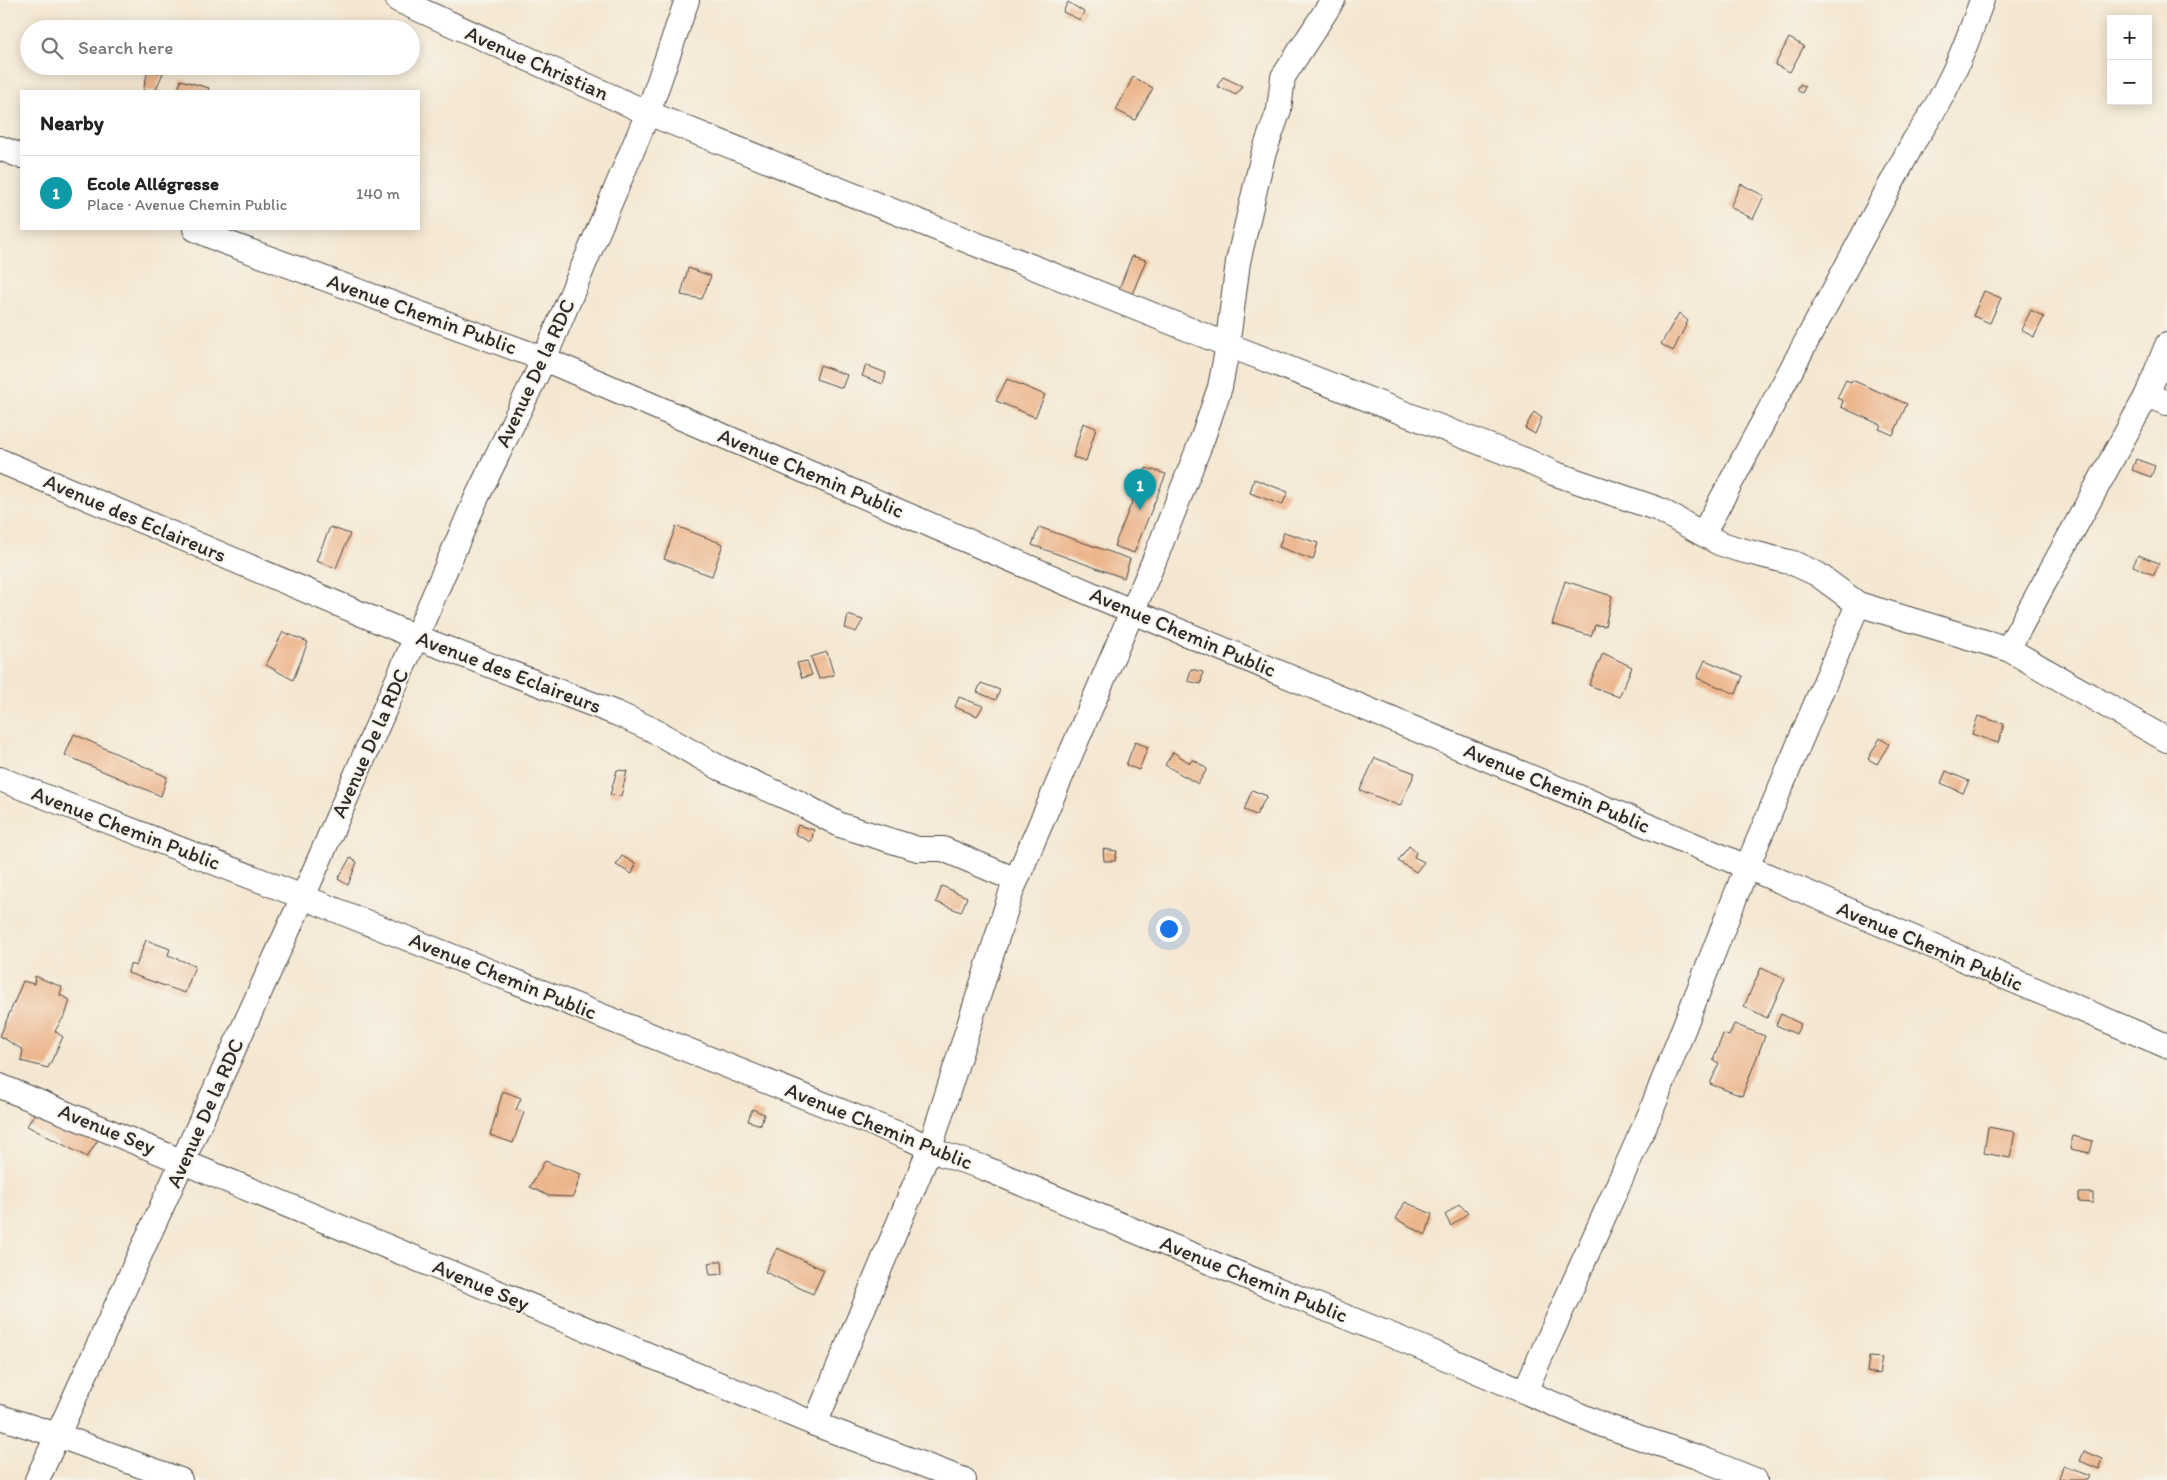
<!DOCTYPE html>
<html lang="en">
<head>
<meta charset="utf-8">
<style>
	:root { --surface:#fff; --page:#f6f6f6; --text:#222; --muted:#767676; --line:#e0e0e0; --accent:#d93025 }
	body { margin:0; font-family:Itim,sans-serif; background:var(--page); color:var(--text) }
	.controls { position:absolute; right:15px; top:15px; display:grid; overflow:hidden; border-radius:0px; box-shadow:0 2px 12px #0003 }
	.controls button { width:45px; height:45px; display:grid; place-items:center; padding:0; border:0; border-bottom:1px solid var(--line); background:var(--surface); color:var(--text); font:25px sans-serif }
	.you { position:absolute; left:1168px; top:928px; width:18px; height:18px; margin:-12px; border:4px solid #fff; border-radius:50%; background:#1a73e8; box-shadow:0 0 0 8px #1a73e833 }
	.badge { display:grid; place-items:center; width:32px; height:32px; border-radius:50%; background:var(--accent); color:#fff; font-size:16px; font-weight:700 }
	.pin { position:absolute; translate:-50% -41px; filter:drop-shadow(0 1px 2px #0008) }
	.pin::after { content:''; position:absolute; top:26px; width:18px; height:15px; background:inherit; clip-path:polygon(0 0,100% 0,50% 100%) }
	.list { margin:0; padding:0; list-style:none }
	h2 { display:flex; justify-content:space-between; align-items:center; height:65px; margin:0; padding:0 20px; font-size:21px }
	h2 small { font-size:16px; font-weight:400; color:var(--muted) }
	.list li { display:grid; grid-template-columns:32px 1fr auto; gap:15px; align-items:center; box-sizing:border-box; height:75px; padding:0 20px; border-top:1px solid var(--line) }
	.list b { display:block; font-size:19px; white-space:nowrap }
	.list p { margin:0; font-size:16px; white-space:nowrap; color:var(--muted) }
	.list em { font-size:16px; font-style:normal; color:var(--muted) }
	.icon { flex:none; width:28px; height:28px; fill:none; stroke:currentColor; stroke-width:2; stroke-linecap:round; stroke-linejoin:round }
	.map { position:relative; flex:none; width:2167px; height:1480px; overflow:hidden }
	.search { position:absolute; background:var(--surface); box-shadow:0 2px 12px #0003; left:20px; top:20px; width:400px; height:55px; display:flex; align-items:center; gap:12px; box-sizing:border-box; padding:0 18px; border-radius:28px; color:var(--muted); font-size:19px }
	.panel { position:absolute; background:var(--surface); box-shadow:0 2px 12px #0003; left:20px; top:90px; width:400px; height:140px; border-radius:0px }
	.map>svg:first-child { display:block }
	.building { fill:#ecb68d }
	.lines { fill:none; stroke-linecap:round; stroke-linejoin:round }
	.minor-casing { stroke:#494744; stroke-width:26 }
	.minor { stroke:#fff; stroke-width:24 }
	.labels { text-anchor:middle; stroke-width:4; stroke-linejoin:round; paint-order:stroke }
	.street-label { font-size:21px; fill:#2b2b2b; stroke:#f7f3e8 }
</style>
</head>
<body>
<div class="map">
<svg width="2167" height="1480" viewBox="0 0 2167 1480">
	<rect width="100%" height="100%" fill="#f7f3e8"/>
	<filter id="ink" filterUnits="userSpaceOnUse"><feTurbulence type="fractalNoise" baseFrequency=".02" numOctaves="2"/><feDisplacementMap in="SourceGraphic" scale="10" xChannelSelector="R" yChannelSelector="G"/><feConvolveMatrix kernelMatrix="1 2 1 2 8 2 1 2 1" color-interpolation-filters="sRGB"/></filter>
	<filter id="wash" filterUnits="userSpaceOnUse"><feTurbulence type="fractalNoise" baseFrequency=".0096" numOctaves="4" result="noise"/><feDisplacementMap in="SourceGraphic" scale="20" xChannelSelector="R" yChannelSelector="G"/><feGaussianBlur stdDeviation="1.12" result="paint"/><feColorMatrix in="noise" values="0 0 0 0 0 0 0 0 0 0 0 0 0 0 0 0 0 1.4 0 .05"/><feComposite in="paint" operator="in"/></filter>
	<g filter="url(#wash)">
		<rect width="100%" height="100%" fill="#f4e7d2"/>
		<g id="blocks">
			<!-- building -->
			<g class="building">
				<path d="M1068 2 1084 12 1080 20 1063 12Z"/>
				<path d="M1789 38 1804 46 1790 72 1775 65Z"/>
				<path d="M148 70 163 73 156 89 164 91H143Z"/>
				<path d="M1133 77 1153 88 1135 120 1116 110Z"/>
				<path d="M1223 77 1242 86 1236 95 1217 86Z"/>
				<path d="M181 80 209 88 208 91H178Z"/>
				<path d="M1800 84 1805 87 1802 93 1797 90Z"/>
				<path d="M1741 184 1764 196 1753 219 1730 207Z"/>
				<path d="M1132 256 1146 260 1131 297 1119 289Z"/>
				<path d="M688 268 711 276 702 299 681 295Z"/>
				<path d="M1984 291 2001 298 1990 323 1973 316Z"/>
				<path d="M2031 310 2044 317 2034 337 2021 330Z"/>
				<path d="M1679 313 1688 321 1673 351 1661 344Z"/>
				<path d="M820 365 847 375 842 388 816 379Z"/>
				<path d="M866 365 886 373 883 384 862 376Z"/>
				<path d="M1007 379 1045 395 1035 417 996 401Z"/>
				<path d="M1846 380 1851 382 1852 380 1907 404 1893 435 1879 429 1881 425 1841 407 1843 401 1837 398Z"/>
				<path d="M1534 412 1542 418 1535 434 1525 428Z"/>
				<path d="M1083 423 1096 428 1086 461 1073 457Z"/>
				<path d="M2136 459 2155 466 2151 477 2132 470Z"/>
				<path d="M1146 468 1166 474 1134 553 1114 546Z"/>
				<path d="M1254 479 1288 492 1282 505 1250 493Z"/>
				<path d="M676 526 723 544 712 576 664 559Z"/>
				<path d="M330 527 350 534 336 568 316 561Z"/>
				<path d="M1039 527 1130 559 1124 578 1032 545Z"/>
				<path d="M1284 532 1318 543 1313 560 1279 547Z"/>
				<path d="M2138 555 2159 563 2154 575 2133 566Z"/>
				<path d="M1565 581 1612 596 1605 626 1595 625 1591 636 1552 624Z"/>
				<path d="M848 615 863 620 856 632 845 628Z"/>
				<path d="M283 632 308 642 293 680 266 665Z"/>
				<path d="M827 652 834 675 819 679 811 657Z"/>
				<path d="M1603 653 1632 667 1619 697 1589 685Z"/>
				<path d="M1705 660 1743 676 1736 694 1697 678Z"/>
				<path d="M807 661 812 675 802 678 797 663Z"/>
				<path d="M1191 669 1203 672 1201 684 1188 681Z"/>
				<path d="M981 683 1000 690 996 700 977 692Z"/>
				<path d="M959 697 983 706 977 716 955 707Z"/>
				<path d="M1978 716 2004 724 1998 743 1972 734Z"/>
				<path d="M74 734 167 777 161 796 65 755Z"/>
				<path d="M1880 738 1889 744 1877 764 1868 759Z"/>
				<path d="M1135 742 1148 747 1139 770 1126 765Z"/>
				<path d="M1173 752 1190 763 1193 759 1207 769 1198 784 1165 765Z"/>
				<path d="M1375 758 1415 773 1400 806 1360 790Z"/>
				<path d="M617 770 627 771 621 796 610 795Z"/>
				<path d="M1946 771 1969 781 1963 793 1941 783Z"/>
				<path d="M1252 790 1267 796 1256 815 1244 810Z"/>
				<path d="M798 825 814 830 811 842 795 834Z"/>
				<path d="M1409 846 1416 852 1414 857 1424 862 1416 872 1398 861Z"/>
				<path d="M1103 849 1117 851 1115 861H1104Z"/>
				<path d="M622 856 636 864 632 874 616 865Z"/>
				<path d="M350 858 357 862 348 885 338 879Z"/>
				<path d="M942 886 967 897 961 912 936 902Z"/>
				<path d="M146 940 170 949 168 955 195 966 185 993 128 973 130 964 136 966Z"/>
				<path d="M1761 968 1785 979 1767 1018 1744 1006Z"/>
				<path d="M35 976 62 987 60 995 70 1000 66 1013 55 1031 63 1037 48 1068 21 1061 23 1050 0 1036 23 981 34 984Z"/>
				<path d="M1781 1014 1801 1024 1796 1034 1776 1025Z"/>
				<path d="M1734 1024 1765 1036 1742 1096 1710 1084 1719 1063 1713 1060 1723 1034 1729 1036Z"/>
				<path d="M503 1091 521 1098 516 1110 524 1112 513 1143 490 1135Z"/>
				<path d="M38 1108 98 1140 87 1157 27 1126Z"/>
				<path d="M752 1109 764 1114 761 1125 748 1121Z"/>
				<path d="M1988 1127 2015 1132 2010 1158 1984 1153Z"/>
				<path d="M2073 1136 2093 1141 2090 1153 2070 1149Z"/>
				<path d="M545 1161 581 1174 573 1197 549 1196 530 1187Z"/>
				<path d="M2079 1193H2093V1203L2079 1202Z"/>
				<path d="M1405 1202 1432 1214 1426 1235 1396 1219Z"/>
				<path d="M1459 1204 1468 1213 1451 1226 1445 1215Z"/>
				<path d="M777 1248 824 1270 813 1294 765 1272Z"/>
				<path d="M722 1261 723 1274 710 1275 708 1263Z"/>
				<path d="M1869 1357 1882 1358 1879 1374 1867 1372Z"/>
				<path d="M2084 1451 2103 1459 2099 1469 2080 1461Z"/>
				<path d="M2063 1466 2090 1476 2088 1480H2065L2059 1478Z"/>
			</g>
		</g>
	</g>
	<g filter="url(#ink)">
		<use href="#blocks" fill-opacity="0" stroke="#494744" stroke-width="1"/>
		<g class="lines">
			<defs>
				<g id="minor">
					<path d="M398 0 648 113 1228 345 1525 460 1553 473 1658 509 1719 543 1737 549 1793 563 1817 574 1858 604 2008 649 2167 740"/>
					<path d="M0 148 21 156"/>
					<path d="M195 229 222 241 544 359 1131 611 1747 867 2167 1046"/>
					<path d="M2147 395 2167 403"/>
					<path d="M0 461 416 637 618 714 651 729 720 768 797 802 840 825 918 849H943L1016 880"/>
					<path d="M1703 534 1914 141C1947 94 1963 54 1982 0"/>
					<path d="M2008 649 2147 395 2167 345"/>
					<path d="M0 779 303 897 911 1139 942 1154 982 1167 1207 1261 1413 1344 1603 1425 1700 1458 1755 1480"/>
					<path d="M0 1086 815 1424 964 1480"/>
					<path d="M1525 1391 1650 1114 1747 867 1858 604"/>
					<path d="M0 1417 57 1435 180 1480"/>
					<path d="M815 1424 930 1148 1012 890 1154 561 1203 437 1220 387 1226 356 1238 262 1263 155 1279 110 1283 77 1333 0"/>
					<path d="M37 1480 303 897 476 499 544 359 648 113 687 0"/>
				</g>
			</defs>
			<!-- minor casing -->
			<use href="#minor" class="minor-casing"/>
			<!-- minor -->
			<use href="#minor" class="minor"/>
		</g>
	</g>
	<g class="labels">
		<!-- street labels -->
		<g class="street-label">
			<text transform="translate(537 63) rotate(24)" y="7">Avenue Christian</text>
			<text transform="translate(422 314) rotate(20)" y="7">Avenue Chemin Public</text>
			<text transform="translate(535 373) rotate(-65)" y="7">Avenue De la RDC</text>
			<text transform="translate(811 473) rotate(23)" y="7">Avenue Chemin Public</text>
			<text transform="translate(135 518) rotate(23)" y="7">Avenue des Eclaireurs</text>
			<text transform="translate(1183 632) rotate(23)" y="7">Avenue Chemin Public</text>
			<text transform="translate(509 672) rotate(21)" y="7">Avenue des Eclaireurs</text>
			<text transform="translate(370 743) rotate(-66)" y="7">Avenue De la RDC</text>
			<text transform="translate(1557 788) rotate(23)" y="7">Avenue Chemin Public</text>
			<text transform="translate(126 828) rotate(21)" y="7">Avenue Chemin Public</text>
			<text transform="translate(1930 946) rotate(23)" y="7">Avenue Chemin Public</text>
			<text transform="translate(503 976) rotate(22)" y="7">Avenue Chemin Public</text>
			<text transform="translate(205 1113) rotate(-66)" y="7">Avenue De la RDC</text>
			<text transform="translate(879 1126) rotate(22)" y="7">Avenue Chemin Public</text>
			<text transform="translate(107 1129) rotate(22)" y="7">Avenue Sey</text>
			<text transform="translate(1254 1279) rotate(22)" y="7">Avenue Chemin Public</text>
			<text transform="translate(481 1285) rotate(23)" y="7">Avenue Sey</text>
		</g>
	</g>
</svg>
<div class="controls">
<button>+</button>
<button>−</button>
</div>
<div class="you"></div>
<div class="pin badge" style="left:1140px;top:510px;background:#0f9aa8">1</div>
<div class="search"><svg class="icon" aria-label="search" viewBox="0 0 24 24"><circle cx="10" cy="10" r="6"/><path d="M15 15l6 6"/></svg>Search here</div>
<section class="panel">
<h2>Nearby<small></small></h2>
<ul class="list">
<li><span class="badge" style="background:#0f9aa8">1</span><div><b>Ecole Allégresse</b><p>Place · Avenue Chemin Public</p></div><em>140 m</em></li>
</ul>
</section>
</div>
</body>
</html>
